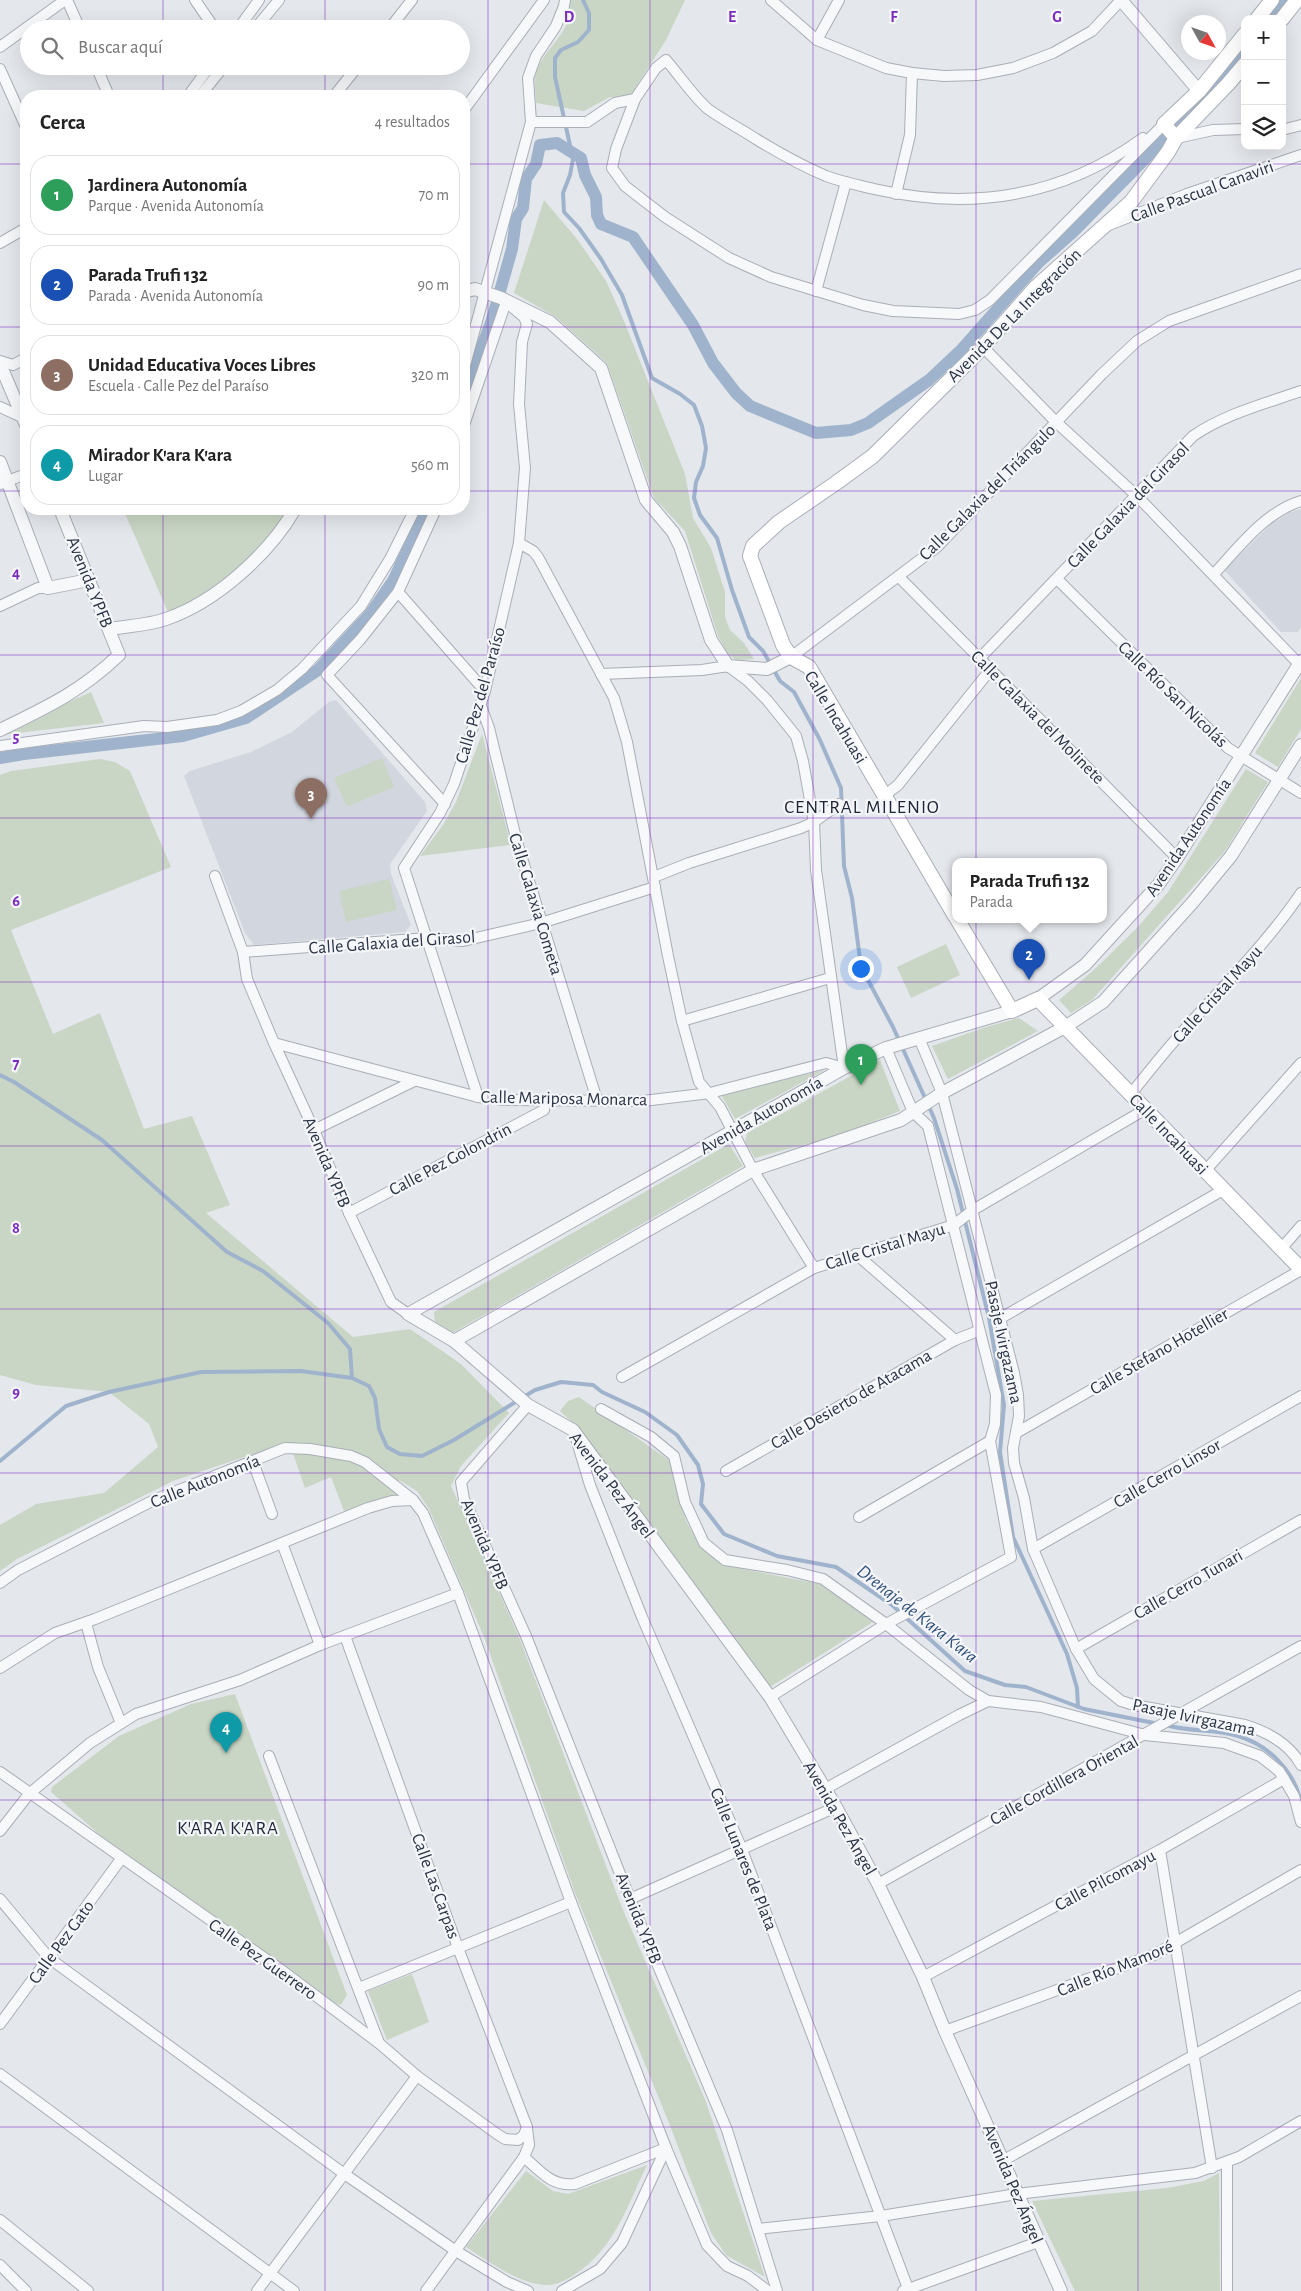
<!DOCTYPE html>
<html lang="es">
<head>
<meta charset="utf-8">
<style>
	:root { --surface:#fff; --page:#f2f2f2; --text:#222; --muted:#767676; --line:#e0e0e0; --accent:#ea580c }
	body { margin:0; font-family:"Alegreya Sans",sans-serif; background:var(--page); color:var(--text) }
	.controls { position:absolute; right:15px; top:15px; display:grid; overflow:hidden; border-radius:10px; box-shadow:0 5px 20px #0002 }
	.controls button { width:45px; height:45px; display:grid; place-items:center; padding:0; border:0; border-bottom:1px solid var(--line); background:var(--surface); color:var(--text); font:25px sans-serif }
	.compass { position:absolute; left:1181px; top:15px; width:45px; height:45px; border-radius:50%; background:var(--surface); box-shadow:0 5px 20px #0002; rotate:130deg }
	.you { position:absolute; left:860px; top:968px; width:18px; height:18px; margin:-12px; border:4px solid #fff; border-radius:50%; background:#1a73e8; box-shadow:0 0 0 8px #1a73e833 }
	.badge { display:grid; place-items:center; width:32px; height:32px; border-radius:50%; background:var(--accent); color:#fff; font-size:16px; font-weight:700 }
	.pin { position:absolute; translate:-50% -41px; filter:drop-shadow(0 1px 2px #0008) }
	.pin::after { content:''; position:absolute; top:26px; width:18px; height:15px; background:inherit; clip-path:polygon(0 0,100% 0,50% 100%) }
	.popup { position:absolute; left:952px; top:858px; width:155px; height:65px; box-sizing:border-box; display:grid; place-content:center; border-radius:10px; background:var(--surface); filter:drop-shadow(0 1px 4px #0005); font-size:16px; white-space:nowrap; color:var(--muted) }
	.popup b { font-size:19px; color:var(--text) }
	.popup::after { content:''; position:absolute; left:50%; top:100%; margin-left:-10px; border:10px solid transparent; border-top-color:var(--surface) }
	.list { margin:0; padding:0; list-style:none }
	h2 { display:flex; justify-content:space-between; align-items:center; height:65px; margin:0; padding:0 20px; font-size:21px }
	h2 small { font-size:16px; font-weight:400; color:var(--muted) }
	.list li { display:grid; grid-template-columns:32px 1fr auto; gap:15px; align-items:center; box-sizing:border-box; height:80px; margin:0 10px 10px; padding:0 10px; border:1px solid var(--line); border-radius:20px }
	.list b { display:block; font-size:19px; white-space:nowrap }
	.list p { margin:0; font-size:16px; white-space:nowrap; color:var(--muted) }
	.list em { font-size:16px; font-style:normal; color:var(--muted) }
	.icon { flex:none; width:28px; height:28px; fill:none; stroke:currentColor; stroke-width:2; stroke-linecap:round; stroke-linejoin:round }
	.map { position:relative; flex:none; width:1301px; height:2291px; overflow:hidden }
	.search { position:absolute; background:var(--surface); box-shadow:0 5px 20px #0002; left:20px; top:20px; width:450px; height:55px; display:flex; align-items:center; gap:12px; box-sizing:border-box; padding:0 18px; border-radius:28px; color:var(--muted); font-size:19px }
	.panel { position:absolute; background:var(--surface); box-shadow:0 5px 20px #0002; left:20px; top:90px; width:450px; height:425px; border-radius:20px }
	.map>svg:first-child { display:block }
	.built { fill:#d2d6de }
	.green { fill:#c9d6c5 }
	.lines { fill:none; stroke-linecap:round; stroke-linejoin:round }
	.stream { stroke:#9fb4cc; stroke-width:4 }
	.canal { stroke:#9fb4cc; stroke-width:12 }
	.minor-casing { stroke:#a9aeb7; stroke-width:12 }
	.tertiary-casing { stroke:#a9aeb7; stroke-width:14 }
	.secondary-casing { stroke:#a9aeb7; stroke-width:16 }
	.minor { stroke:#f7f8fa; stroke-width:10 }
	.tertiary { stroke:#f7f8fa; stroke-width:12 }
	.secondary { stroke:#fff; stroke-width:14 }
	.grid { fill:none; stroke:#7b2cbf; stroke-width:1; stroke-opacity:0.55 }
	.labels { text-anchor:middle; stroke-width:4.5; stroke-linejoin:round; paint-order:stroke }
	.street-label { font-size:18px; fill:#2b3445; stroke:#f4f6f9 }
	.neighbourhood-label { font-size:19px; letter-spacing:1px; fill:#1d2536; stroke:#f4f6f9 }
	.water-label { font-size:19px; font-style:italic; fill:#34527a; stroke:#f4f6f9 }
	.grid-label { font-size:16px; text-anchor:middle; font-weight:bold; fill:#7b2cbf; stroke:#f4f6f9; stroke-width:4.5; stroke-linejoin:round; paint-order:stroke }
</style>
</head>
<body>
<div class="map">
<svg width="1301" height="2291" viewBox="0 0 1301 2291">
	<rect width="100%" height="100%" fill="#e4e7ec"/>
	<!-- built -->
	<g class="built">
		<path d="M1301 509V627L1298 632H1281L1224 570 1271 524 1290 512Z"/>
		<path d="M336 700 425 802 427 811 390 864 391 874 411 925 405 932 254 945 245 933 184 776 190 771 251 752 292 732 329 702Z"/>
	</g>
	<!-- green -->
	<g class="green">
		<path d="M569 0H685L666 40 630 96 610 97 584 111 536 103C536 95 534 84 535 76 542 47 577 31 569 0Z"/>
		<path d="M544 200 577 239 606 281 624 321 685 474 693 518 711 548 725 592V617L730 630 744 643 754 659 736 660 727 653 718 636 685 531 654 498 607 363 556 317 514 293Z"/>
		<path d="M123 509H287C263 555 217 595 168 612Z"/>
		<path d="M1301 678V729L1278 767 1255 753Z"/>
		<path d="M91 692 104 723 0 735V733Z"/>
		<path d="M482 734 511 845 420 856 443 825 456 802Z"/>
		<path d="M382 758 394 787 347 807 334 778Z"/>
		<path d="M100 759 115 762 130 771 171 867 11 930 53 1034 100 1013 144 1129 192 1116 230 1205 206 1213 353 1337 410 1329 461 1364 509 1413 461 1466 451 1486 519 1637 621 1905 706 2102 765 2277 726 2255 711 2233 669 2123 575 1893 484 1637 429 1509 417 1491 399 1480 398 1499H387L344 1511 331 1477 305 1488 289 1442 173 1481 17 1559 0 1571V1525L36 1504 104 1493 158 1447 149 1424 109 1392 36 1385 0 1375V775L11 771Z"/>
		<path d="M1246 769 1268 782 1225 851 1092 1000 1071 1013 1059 1000 1096 968 1137 928 1168 892Z"/>
		<path d="M389 879 397 910 346 922 339 891Z"/>
		<path d="M946 944 960 975 911 998 897 967Z"/>
		<path d="M1019 1018 1038 1031 948 1079 932 1046 986 1027Z"/>
		<path d="M880 1060 900 1111 837 1136 755 1158 745 1142 747 1133Z"/>
		<path d="M825 1070 735 1119 721 1095Z"/>
		<path d="M729 1144 743 1166 449 1335 435 1325 434 1312Z"/>
		<path d="M579 1397 670 1461 686 1521 700 1546 723 1565 820 1584 873 1622 770 1687 580 1429 560 1411 568 1401Z"/>
		<path d="M235 1694 347 1995 341 2005 334 2003 100 1835 51 1792 52 1787 119 1736 191 1704Z"/>
		<path d="M412 1974 429 2022 387 2040 368 1991Z"/>
		<path d="M647 2165C627 2206 614 2250 574 2275 566 2280 555 2286 545 2285 519 2284 488 2261 466 2247L526 2171 553 2191 568 2194Z"/>
		<path d="M1219 2173 1220 2291H1075L1032 2201 1167 2188 1204 2181Z"/>
	</g>
	<g class="lines">
		<!-- stream -->
		<g class="stream">
			<path d="M583 0 589 13V30L578 42 561 50 555 58V77L573 159 570 175 563 193 564 212 579 228 601 259 622 295 652 378 680 394 694 405 702 426 706 448 703 466 696 482 694 498 700 515 717 538 732 590 749 637 763 651 780 681 794 692 820 740 841 788 844 866 852 898 861 967 893 1027 934 1118 957 1189 989 1318 1004 1405 1000 1452 1013 1537 1067 1654 1077 1688 1078 1707"/>
			<path d="M0 1075 14 1082 102 1140 227 1252 263 1271 328 1323 350 1349 352 1378"/>
			<path d="M0 1461 66 1406 109 1392 201 1372 301 1371 352 1378 369 1386 375 1398 379 1429 387 1447 400 1454 422 1456 454 1440 535 1390 561 1382 593 1385 602 1392 645 1412 677 1435 698 1465 703 1484 701 1504 724 1534 777 1556 836 1567 892 1605 965 1671 1005 1685 1026 1687 1084 1709 1159 1724"/>
			<path d="M1166 1725C1189 1732 1215 1729 1238 1736 1269 1745 1295 1772 1301 1803"/>
		</g>
		<!-- canal -->
		<g class="canal">
			<path d="M1271 19 1287 0"/>
			<path d="M464 394 491 323 512 249 516 219 523 208 526 179 536 164 540 145 557 143 581 158 585 175 596 197 597 215 601 224 633 237 693 325 713 363 736 393 750 406 816 433 851 430 868 423 929 380 962 349 1039 262 1072 233 1134 170 1215 87 1245 51"/>
			<path d="M0 758 24 754 183 736 246 718 318 670 371 613 393 581 427 509"/>
		</g>
		<defs>
			<g id="minor">
				<path d="M67 0 80 29"/>
				<path d="M195 0 215 29"/>
				<path d="M771 0 817 40 886 68 912 73 944 76 977 75 1013 68 1053 53 1092 31 1121 0"/>
				<path d="M238 29 259 0"/>
				<path d="M255 29 279 0"/>
				<path d="M389 29 412 0"/>
				<path d="M817 40 839 0"/>
				<path d="M0 47 65 0"/>
				<path d="M96 66 109 96"/>
				<path d="M0 69 26 127"/>
				<path d="M188 96 210 66"/>
				<path d="M200 96 224 66"/>
				<path d="M334 96 358 66"/>
				<path d="M635 99 616 149 612 168 625 186 665 217 729 258 771 277 863 305 893 311 959 314 975 310 990 300 1164 124"/>
				<path d="M464 110 544 0"/>
				<path d="M531 122H587L615 103 635 99 656 68 666 60C680 76 693 96 708 109 723 120 741 129 756 139 779 153 802 166 826 176 842 182 858 185 874 189 971 211 1062 197 1143 138"/>
				<path d="M1282 130 1301 125"/>
				<path d="M1177 138 1213 130 1245 129"/>
				<path d="M896 194 910 135 912 73"/>
				<path d="M1109 225 1187 194 1301 155"/>
				<path d="M0 243 26 228"/>
				<path d="M816 291 846 182"/>
				<path d="M983 347 1056 422 1137 496 1299 664"/>
				<path d="M0 361 13 365 26 358"/>
				<path d="M464 369 531 122 528 78 536 56 556 26 564 6 565 0"/>
				<path d="M0 407 26 419"/>
				<path d="M464 425 506 302 524 317 527 324 522 342 519 404 525 468 519 543 485 691 454 784 440 813 404 868 478 1097"/>
				<path d="M0 484 26 474"/>
				<path d="M436 509 398 592 360 640 327 675 445 804"/>
				<path d="M519 543 533 551 538 557 614 698 627 742 668 956 682 1021 699 1082 720 1107 753 1170 814 1268"/>
				<path d="M1214 574C1239 547 1265 512 1301 501"/>
				<path d="M899 577 1177 858"/>
				<path d="M1057 579 1228 748 1301 793"/>
				<path d="M398 592 485 691"/>
				<path d="M0 606 38 588H48"/>
				<path d="M791 657 937 547 1102 374 1137 341 1169 321 1301 274"/>
				<path d="M980 658 1193 436C1225 414 1264 404 1301 391"/>
				<path d="M481 706 489 728 517 842 597 1100"/>
				<path d="M0 746 144 726 167 727 217 720 241 711 277 690 302 669 361 606 390 559 415 509"/>
				<path d="M884 796 898 785 991 669"/>
				<path d="M215 876 243 952 247 979 274 1043 314 1130 349 1213 391 1302 408 1314"/>
				<path d="M654 877 689 863 801 828 814 822 839 804"/>
				<path d="M243 952 428 938 463 941 541 923 655 887"/>
				<path d="M682 1021 830 978"/>
				<path d="M919 1038 942 1093 1014 1373 1018 1395 1019 1416 1013 1448 1014 1463 1024 1498 1033 1549 1076 1649 1094 1679 1121 1701 1134 1705 1245 1725C1268 1732 1289 1743 1301 1765"/>
				<path d="M274 1043 478 1097 505 1100 643 1101 710 1093 826 1063 844 1068 816 870 814 822 803 761 796 736 767 700 748 681 728 666 702 670 601 674"/>
				<path d="M1131 1094C1146 1075 1161 1056 1177 1038 1219 990 1265 946 1301 893"/>
				<path d="M314 1130 414 1081"/>
				<path d="M1205 1171 1301 1063"/>
				<path d="M349 1213 544 1110 546 1101"/>
				<path d="M1281 1249 1301 1226"/>
				<path d="M856 1254 955 1340"/>
				<path d="M1001 1318 1223 1190"/>
				<path d="M622 1377 814 1268 954 1225 973 1210 1146 1109"/>
				<path d="M528 1405 461 1482 464 1499 526 1636 630 1899 727 2130 777 2291"/>
				<path d="M601 1409 651 1437 674 1456 685 1502 704 1543 725 1560 787 1570 823 1579 886 1624 969 1690 988 1701 1041 1707 1145 1735 1224 1743 1260 1756 1279 1771 1284 1779 1294 1796 1301 1822"/>
				<path d="M1016 1433 1301 1270"/>
				<path d="M575 1435 590 1485 642 1617 741 1847 909 2291"/>
				<path d="M253 1462 272 1514"/>
				<path d="M726 1471 955 1340 978 1331"/>
				<path d="M859 1517 990 1441"/>
				<path d="M282 1543 320 1645"/>
				<path d="M1033 1549 1301 1396"/>
				<path d="M0 1583 18 1570 154 1500 285 1448 310 1449 351 1456 365 1462 413 1500 423 1513 458 1593 571 1902 666 2148 707 2245 727 2266 748 2276 768 2291"/>
				<path d="M86 1623 98 1667 121 1723"/>
				<path d="M1076 1649 1301 1520"/>
				<path d="M0 1668 55 1633 95 1619 368 1508 392 1501 413 1500"/>
				<path d="M770 1697 886 1624 1011 1557 990 1441 995 1424 996 1395 928 1126 913 1112 886 1048"/>
				<path d="M269 1756 379 2043"/>
				<path d="M0 1772 280 1969 380 2044 417 2076 497 2134 505 2139 518 2140 524 2135 527 2127 458 1948 345 1636"/>
				<path d="M825 1789 959 1715 988 1701"/>
				<path d="M0 1831 29 1794 90 1743 136 1714 240 1680 320 1645 458 1593"/>
				<path d="M1160 1850 1212 2168"/>
				<path d="M878 1884 1301 1646"/>
				<path d="M0 1899 49 1958 343 2173 456 2251 507 2282 528 2291"/>
				<path d="M630 1899 836 1807"/>
				<path d="M923 1977 1160 1850 1284 1779"/>
				<path d="M359 1988 571 1902"/>
				<path d="M0 2024 121 1859"/>
				<path d="M945 2031 1156 1954 1301 1870"/>
				<path d="M0 2074 294 2291"/>
				<path d="M524 2157C540 2171 552 2187 575 2184L666 2148"/>
				<path d="M1004 2160 1301 1996"/>
				<path d="M0 2220 88 2291"/>
				<path d="M758 2229 881 2216 1017 2194 1195 2173 1239 2157 1301 2121"/>
				<path d="M0 2265 26 2291"/>
				<path d="M257 2291 417 2076"/>
				<path d="M426 2291 524 2157 529 2145 527 2128"/>
				<path d="M562 2291 600 2269 622 2243 666 2148"/>
				<path d="M903 2291 1038 2242"/>
				<path d="M1227 2291V2162"/>
			</g>
			<g id="tertiary">
				<path d="M1121 0 1199 91"/>
				<path d="M464 292 475 289 501 298 550 322 601 368 646 500 673 532 680 546 711 640 728 666 767 669 791 657"/>
				<path d="M0 364 26 425"/>
				<path d="M0 462 48 588 89 580"/>
				<path d="M109 629C128 626 149 625 166 619 216 602 269 554 295 509"/>
				<path d="M0 730C47 707 80 692 119 655L60 509"/>
				<path d="M1038 999 1085 965 1158 885 1177 858 1301 661"/>
				<path d="M1012 1011 886 1048 844 1068 408 1314 454 1341 528 1405 573 1430 770 1697 836 1807 878 1884 923 1977 945 2031 1061 2291"/>
				<path d="M454 1341 753 1170 901 1120 942 1093 1065 1027 1103 1002 1193 902 1231 856 1301 745"/>
			</g>
			<g id="secondary">
				<path d="M1257 19 1272 0"/>
				<path d="M1282 19 1297 0"/>
				<path d="M1176 138 1164 124 1199 91 1245 34"/>
				<path d="M955 916 809 667 791 657 783 645 750 556 753 546 779 522 836 483 873 456 983 347 1036 287 1131 202 1168 152 1176 138 1228 84 1245 64"/>
				<path d="M957 919 1012 1011 1038 999 1301 1269"/>
			</g>
		</defs>
		<!-- minor casing -->
		<use href="#minor" class="minor-casing"/>
		<!-- tertiary casing -->
		<use href="#tertiary" class="tertiary-casing"/>
		<!-- secondary casing -->
		<use href="#secondary" class="secondary-casing"/>
		<!-- minor -->
		<use href="#minor" class="minor"/>
		<!-- tertiary -->
		<use href="#tertiary" class="tertiary"/>
		<!-- secondary -->
		<use href="#secondary" class="secondary"/>
	</g>
	<!-- grid -->
	<path class="grid" d="M163 0V29M325 0V29M488 0V2291M650 0V2291M813 0V2291M976 0V2291M1138 0V2291M163 66V96M325 66V96M0 164H26M464 164H1301M0 327H26M464 327H1301M0 491H26M464 491H1301M163 509V2291M325 509V2291M0 655H1301M0 818H1301M0 982H1301M0 1146H1301M0 1309H1301M0 1473H1301M0 1636H1301M0 1800H1301M0 1964H1301M0 2127H1301"/>
	<g class="labels">
		<!-- street labels -->
		<g class="street-label">
			<text transform="translate(1202 191) rotate(-20)" y="6">Calle Pascual Canaviri</text>
			<text transform="translate(1014 315) rotate(-45)" y="6">Avenida De La Integración</text>
			<text transform="translate(987 492) rotate(-45)" y="6">Calle Galaxia del Triángulo</text>
			<text transform="translate(1128 505) rotate(-46)" y="6">Calle Galaxia del Girasol</text>
			<text transform="translate(90 582) rotate(68)" y="6">Avenida YPFB</text>
			<text transform="translate(1173 694) rotate(44)" y="6">Calle Río San Nicolás</text>
			<text transform="translate(480 695) rotate(-74)" y="6">Calle Pez del Paraíso</text>
			<text transform="translate(836 717) rotate(59)" y="6">Calle Incahuasi</text>
			<text transform="translate(1038 717) rotate(45)" y="6">Calle Galaxia del Molinete</text>
			<text transform="translate(1188 837) rotate(-56)" y="6">Avenida Autonomía</text>
			<text transform="translate(536 904) rotate(73)" y="6">Calle Galaxia Cometa</text>
			<text transform="translate(392 942) rotate(-4)" y="6">Calle Galaxia del Girasol</text>
			<text transform="translate(1217 994) rotate(-48)" y="6">Calle Cristal Mayu</text>
			<text transform="translate(564 1098) rotate(1)" y="6">Calle Mariposa Monarca</text>
			<text transform="translate(761 1115) rotate(-30)" y="6">Avenida Autonomía</text>
			<text transform="translate(1169 1134) rotate(46)" y="6">Calle Incahuasi</text>
			<text transform="translate(450 1159) rotate(-28)" y="6">Calle Pez Golondrin</text>
			<text transform="translate(327 1162) rotate(67)" y="6">Avenida YPFB</text>
			<text transform="translate(885 1246) rotate(-17)" y="6">Calle Cristal Mayu</text>
			<text transform="translate(1004 1342) rotate(78)" y="6">Pasaje Ivirgazama</text>
			<text transform="translate(1159 1351) rotate(-30)" y="6">Calle Stefano Hotellier</text>
			<text transform="translate(851 1399) rotate(-30)" y="6">Calle Desierto de Atacama</text>
			<text transform="translate(1167 1473) rotate(-30)" y="6">Calle Cerro Linsor</text>
			<text transform="translate(205 1481) rotate(-22)" y="6">Calle Autonomía</text>
			<text transform="translate(612 1485) rotate(53)" y="6">Avenida Pez Ángel</text>
			<text transform="translate(485 1544) rotate(67)" y="6">Avenida YPFB</text>
			<text transform="translate(1188 1584) rotate(-30)" y="6">Calle Cerro Tunari</text>
			<text transform="translate(1194 1717) rotate(12)" y="6">Pasaje Ivirgazama</text>
			<text transform="translate(1064 1780) rotate(-29)" y="6">Calle Cordillera Oriental</text>
			<text transform="translate(840 1818) rotate(60)" y="6">Avenida Pez Ángel</text>
			<text transform="translate(744 1859) rotate(68)" y="6">Calle Lunares de Plata</text>
			<text transform="translate(1105 1880) rotate(-28)" y="6">Calle Pilcomayu</text>
			<text transform="translate(436 1886) rotate(70)" y="6">Calle Las Carpas</text>
			<text transform="translate(639 1918) rotate(68)" y="6">Avenida YPFB</text>
			<text transform="translate(61 1942) rotate(-54)" y="6">Calle Pez Gato</text>
			<text transform="translate(263 1959) rotate(35)" y="6">Calle Pez Guerrero</text>
			<text transform="translate(1115 1968) rotate(-22)" y="6">Calle Río Mamoré</text>
			<text transform="translate(1013 2184) rotate(67)" y="6">Avenida Pez Ángel</text>
		</g>
		<!-- neighbourhood labels -->
		<g class="neighbourhood-label">
			<text x="862" y="813">CENTRAL MILENIO</text>
			<text x="228" y="1834">K'ARA K'ARA</text>
		</g>
		<!-- water labels -->
		<g class="water-label">
			<text transform="translate(918 1613) rotate(38)" y="7">Drenaje de K'ara K'ara</text>
		</g>
	</g>
	<g class="grid-label">
		<text x="569" y="22">D</text>
		<text x="732" y="22">E</text>
		<text x="894" y="22">F</text>
		<text x="1057" y="22">G</text>
		<text x="16" y="578">4</text>
		<text x="16" y="742">5</text>
		<text x="16" y="906">6</text>
		<text x="16" y="1069">7</text>
		<text x="16" y="1233">8</text>
		<text x="16" y="1397">9</text>
	</g>
</svg>
<div class="controls">
<button>+</button>
<button>−</button>
<button><svg class="icon" aria-label="layers" viewBox="0 0 24 24"><path d="M12 4l9 5-9 5-9-5zM3 14l9 5 9-5"/></svg></button>
</div>
<svg class="compass" viewBox="-18 -18 36 36"><path d="M0-13l5 13h-10z" fill="#e53935"/><path d="M0 13l5-13h-10z" fill="#767676"/></svg>
<div class="you"></div>
<div class="pin badge" style="left:861px;top:1085px;background:#2e9e5b">1</div>
<div class="pin badge" style="left:1029px;top:980px;background:#1a4fb4">2</div>
<div class="popup"><b>Parada Trufi 132</b>Parada</div>
<div class="pin badge" style="left:311px;top:819px;background:#8d6e63">3</div>
<div class="pin badge" style="left:226px;top:1753px;background:#0f9aa8">4</div>
<div class="search"><svg class="icon" aria-label="search" viewBox="0 0 24 24"><circle cx="10" cy="10" r="6"/><path d="M15 15l6 6"/></svg>Buscar aquí</div>
<section class="panel">
<h2>Cerca<small>4 resultados</small></h2>
<ul class="list">
<li><span class="badge" style="background:#2e9e5b">1</span><div><b>Jardinera Autonomía</b><p>Parque · Avenida Autonomía</p></div><em>70 m</em></li>
<li><span class="badge" style="background:#1a4fb4">2</span><div><b>Parada Trufi 132</b><p>Parada · Avenida Autonomía</p></div><em>90 m</em></li>
<li><span class="badge" style="background:#8d6e63">3</span><div><b>Unidad Educativa Voces Libres</b><p>Escuela · Calle Pez del Paraíso</p></div><em>320 m</em></li>
<li><span class="badge" style="background:#0f9aa8">4</span><div><b>Mirador K'ara K'ara</b><p>Lugar</p></div><em>560 m</em></li>
</ul>
</section>
</div>
</body>
</html>
